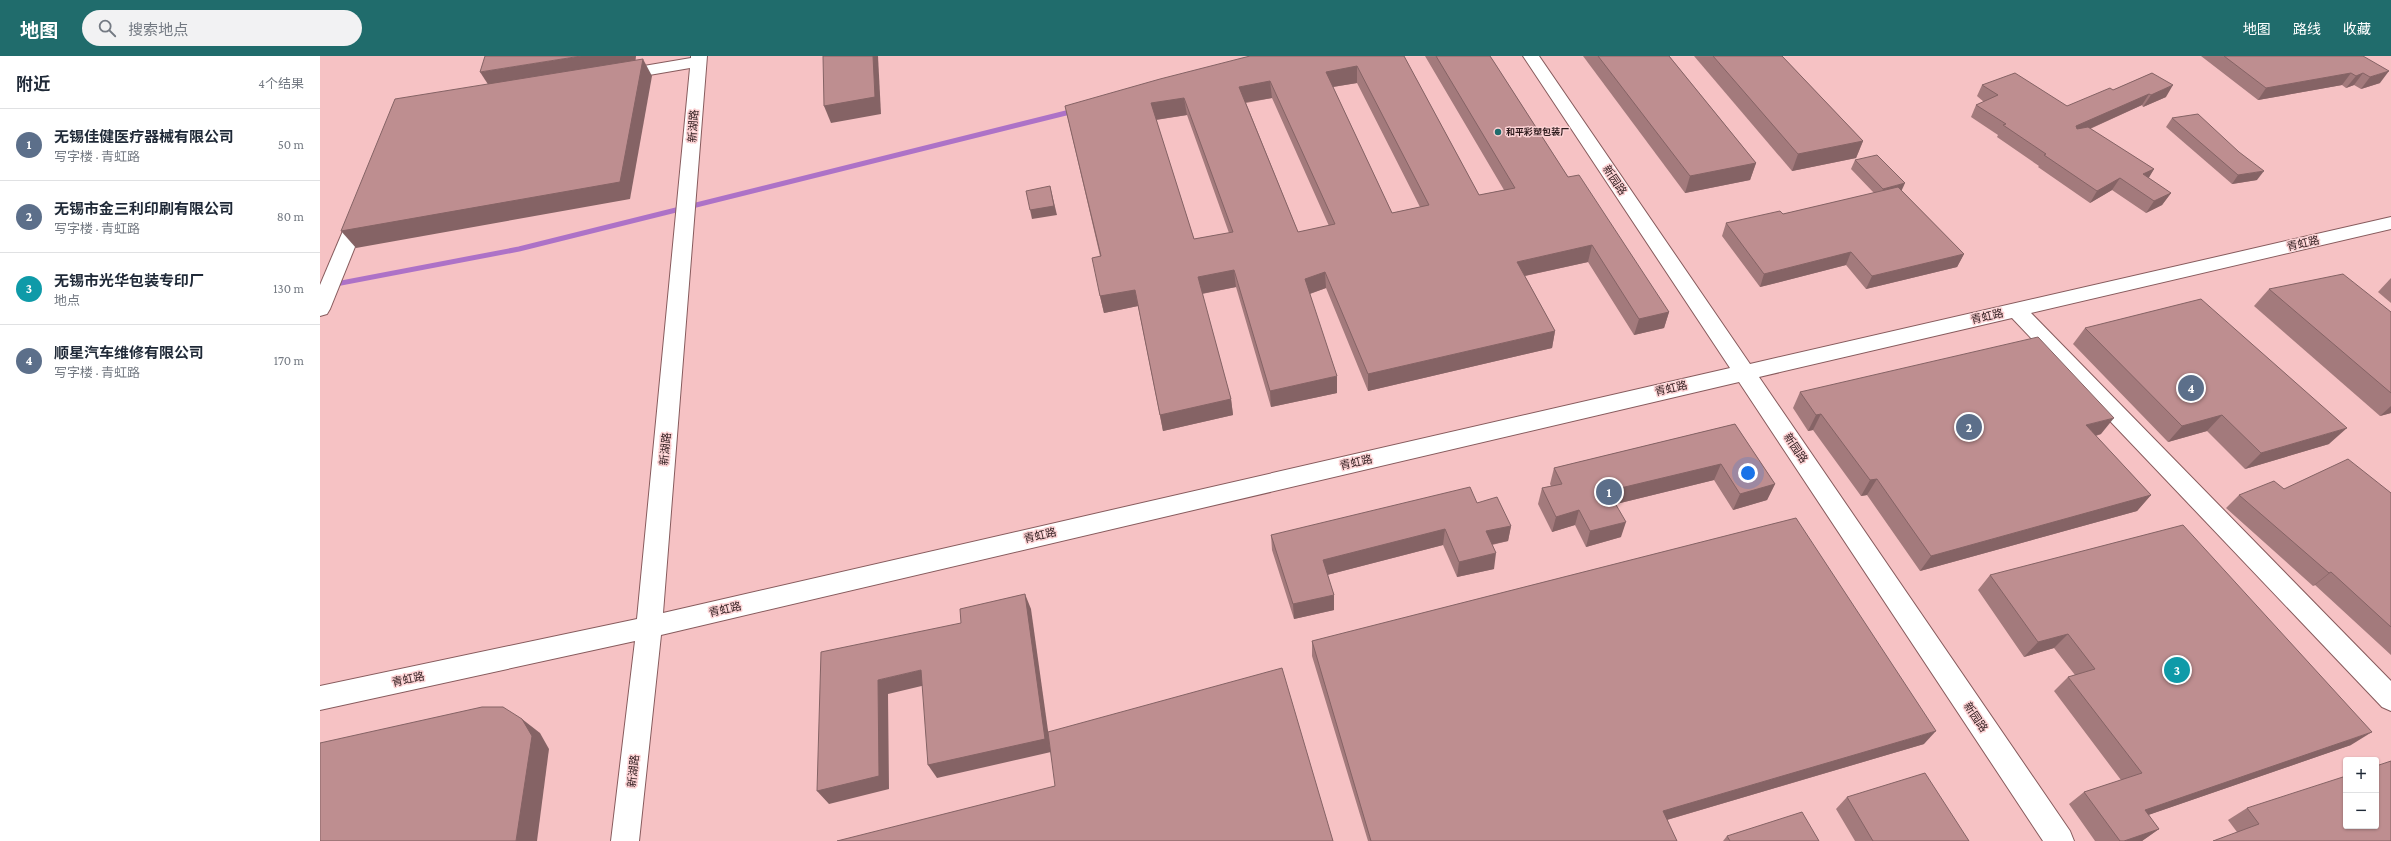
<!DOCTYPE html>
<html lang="zh">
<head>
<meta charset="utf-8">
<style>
	:root { --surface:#fff; --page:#f2f2f3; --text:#1f2937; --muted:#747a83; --line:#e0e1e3; --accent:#206c6c }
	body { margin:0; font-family:"Crimson Pro","Noto Sans SC",serif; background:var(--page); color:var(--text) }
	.controls { position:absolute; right:12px; bottom:12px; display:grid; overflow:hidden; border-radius:4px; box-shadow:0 1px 3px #0004 }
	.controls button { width:36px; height:36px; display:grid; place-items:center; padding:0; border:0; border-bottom:1px solid var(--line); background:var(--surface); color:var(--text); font:20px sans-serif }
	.you { position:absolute; left:1428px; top:417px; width:14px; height:14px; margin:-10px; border:3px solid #fff; border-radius:50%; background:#1a73e8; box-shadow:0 0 0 6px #1a73e833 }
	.badge { display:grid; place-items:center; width:26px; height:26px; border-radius:50%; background:var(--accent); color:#fff; font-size:13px; font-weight:700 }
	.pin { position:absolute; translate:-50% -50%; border:2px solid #fff; box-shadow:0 1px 4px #0006 }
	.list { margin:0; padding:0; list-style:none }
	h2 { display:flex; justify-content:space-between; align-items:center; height:52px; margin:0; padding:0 16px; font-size:17px }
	h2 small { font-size:13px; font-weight:400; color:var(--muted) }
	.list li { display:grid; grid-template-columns:26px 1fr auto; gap:12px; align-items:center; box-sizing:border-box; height:72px; padding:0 16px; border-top:1px solid var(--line) }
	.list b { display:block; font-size:15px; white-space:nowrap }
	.list p { margin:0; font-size:13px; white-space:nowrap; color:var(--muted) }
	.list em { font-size:13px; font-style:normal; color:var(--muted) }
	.icon { flex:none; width:22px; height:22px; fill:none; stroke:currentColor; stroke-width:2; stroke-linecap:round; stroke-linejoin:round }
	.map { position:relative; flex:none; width:2071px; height:785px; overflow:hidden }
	header { display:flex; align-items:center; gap:24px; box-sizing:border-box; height:56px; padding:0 20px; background:var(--accent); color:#fff }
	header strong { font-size:19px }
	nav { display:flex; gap:22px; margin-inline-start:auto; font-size:14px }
	.search { width:280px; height:36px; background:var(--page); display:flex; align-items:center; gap:10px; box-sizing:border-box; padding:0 14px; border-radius:22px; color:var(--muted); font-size:15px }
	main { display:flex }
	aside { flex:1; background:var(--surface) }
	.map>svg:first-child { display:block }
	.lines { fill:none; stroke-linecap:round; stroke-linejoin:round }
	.stream { stroke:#ad72c7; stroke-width:5 }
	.minor-casing { stroke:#875b5d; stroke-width:2 }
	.minor { fill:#fff; fill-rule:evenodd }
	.wall { fill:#a37a7c; fill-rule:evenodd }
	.shaded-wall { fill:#856365 }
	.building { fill:#be8e90; stroke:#856365; fill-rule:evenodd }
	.poi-dot { fill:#206c6c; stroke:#fcd2d4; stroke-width:1.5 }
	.labels { text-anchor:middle; stroke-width:3; stroke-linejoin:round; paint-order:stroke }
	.far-poi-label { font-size:9px; font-weight:bold; fill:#2d1a1c; stroke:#fcd2d4; text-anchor:start }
	.street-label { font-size:11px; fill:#2d1a1c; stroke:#fcd2d4 }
</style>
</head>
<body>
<header>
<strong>地图</strong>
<div class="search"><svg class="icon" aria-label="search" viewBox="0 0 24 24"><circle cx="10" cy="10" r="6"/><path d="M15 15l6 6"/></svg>搜索地点</div>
<nav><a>地图</a><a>路线</a><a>收藏</a></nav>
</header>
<main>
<aside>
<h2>附近<small>4个结果</small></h2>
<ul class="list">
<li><span class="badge" style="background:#5c6f8a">1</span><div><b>无锡佳健医疗器械有限公司</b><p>写字楼 · 青虹路</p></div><em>50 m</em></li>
<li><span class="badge" style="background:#5c6f8a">2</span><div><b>无锡市金三利印刷有限公司</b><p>写字楼 · 青虹路</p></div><em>80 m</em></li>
<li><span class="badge" style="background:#0f9aa8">3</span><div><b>无锡市光华包装专印厂</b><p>地点</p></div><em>130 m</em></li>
<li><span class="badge" style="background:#5c6f8a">4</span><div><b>顺星汽车维修有限公司</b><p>写字楼 · 青虹路</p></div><em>170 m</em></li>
</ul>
</aside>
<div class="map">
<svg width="2071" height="785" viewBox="0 0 2071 785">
	<rect width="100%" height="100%" fill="#f6c2c4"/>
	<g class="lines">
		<!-- stream -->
		<path class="stream" d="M0 231 199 193 754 55"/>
		<defs>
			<g id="minor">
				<path d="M371 0H387L343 557 1410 312 1203 0H1219L1430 308 2071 161V173L1711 257 2071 625V655L2062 651 1692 262 1439 321 1750 775 1754 785H1723L1419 326 341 579 319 785H291L315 585 0 654V630L317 563 370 12 300 24 294 22 292 19 294 16 300 14 371 2Z"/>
				<path d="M40 150 46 152 49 156 10 253 7 258 0 260V229L31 156 34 152Z"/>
			</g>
		</defs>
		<!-- minor casing -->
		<use href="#minor" class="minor-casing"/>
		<!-- minor -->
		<use href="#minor" class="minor"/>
	</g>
	<!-- wall -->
	<g class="wall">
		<path d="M1084 0 1159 139 1184 134 1105 0H1170L1248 121 1349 256 1344 272 1314 279 1268 206 1205 220 1235 275 1232 292 1048 335 1006 232 990 238 1017 337 951 351 916 231 882 238 911 343 913 359 843 375 818 250 784 257 780 240V200L745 50ZM1037 27 1100 151 1072 157 1013 31ZM952 42 1009 170 978 176 926 47ZM867 59 909 177 874 183 836 64Z"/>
		<path d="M1263 0H1349L1436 107 1430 124 1365 137Z"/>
		<path d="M1374 0H1462L1543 85 1536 102 1472 115Z"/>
		<path d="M1881 0H2043L2060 27 2041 33 2034 29 2026 32 2022 29 1938 44Z"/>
		<path d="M1832 17 1846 41 1823 51 1822 49 1770 73 1834 113 1828 122 1851 137 1842 149 1826 157 1792 134 1770 147 1718 111 1719 110 1677 81 1678 79 1651 61 1656 49 1664 46 1657 40 1662 29 1747 50 1793 34Z"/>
		<path d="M1852 62 1937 124 1912 128 1846 71Z"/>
		<path d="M1535 104 1582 135 1644 198 1637 211 1546 233 1526 209 1440 231 1402 180 1406 167 1463 158 1554 137 1531 113Z"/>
		<path d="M2071 222V247L2058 236Z"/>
		<path d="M1949 233 2071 256V357L2060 360 1934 250Z"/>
		<path d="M1765 272 2009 388 1925 413 1887 375 1848 386 1753 288Z"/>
		<path d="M1480 336 1781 378 1776 380 1831 439 1817 455 1600 515 1547 439 1541 440 1493 374 1488 375 1473 352Z"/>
		<path d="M1415 368 1455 428 1447 444 1413 454 1394 424 1296 448 1301 481 1266 491 1255 469 1232 476 1218 448 1222 432 1231 430 1230 428 1234 412Z"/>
		<path d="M1964 433 2071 437V599L1995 529 1993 530 1906 452 1919 439Z"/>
		<path d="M1157 447 1191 470 1188 485 1172 489 1174 513 1137 521 1123 489 1007 519 1014 539V554L974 563 952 494 951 479Z"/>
		<path d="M1670 519 2031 689 1828 759 1839 773 1822 785H1775L1749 748 1764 736 1801 724 1734 635 1748 621 1755 619 1734 592 1704 601 1658 534Z"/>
		<path d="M992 585 1604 688 1347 764 1357 785H1048L992 600Z"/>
		<path d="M1527 741 1649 785H1535L1516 753Z"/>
		<path d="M1927 752 2071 785 1917 776 1908 764Z"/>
		<path d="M1407 780 1499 785H1403Z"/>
	</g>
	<!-- shaded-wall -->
	<g class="shaded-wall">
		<path d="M261 0H316L315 10 171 33 160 16Z"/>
		<path d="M553 0H558L561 58 511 67 504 50Z"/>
		<path d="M323 3 332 20 310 143 36 192 21 175Z"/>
		<path d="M1037 10V27L1006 32V16Z"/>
		<path d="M2069 15 2060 27 2041 33 2050 21Z"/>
		<path d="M2031 17 2022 29 1938 44 1946 32Z"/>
		<path d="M2043 17 2034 29 2026 32 2036 20Z"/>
		<path d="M950 25 952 42 921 47 919 31Z"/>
		<path d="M1853 29 1846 41 1823 51 1831 39Z"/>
		<path d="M1829 38 1822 49 1749 82 1756 70Z"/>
		<path d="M864 42 867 59 834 64 831 47Z"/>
		<path d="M1543 85 1536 102 1472 115 1478 98Z"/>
		<path d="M1436 107 1430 124 1365 137 1370 120Z"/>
		<path d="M1834 113 1827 125 1823 118Z"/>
		<path d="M1944 115 1937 124 1912 128 1918 119Z"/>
		<path d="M1800 122 1792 134 1770 147 1777 135Z"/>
		<path d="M1585 127 1581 136 1559 142 1563 133Z"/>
		<path d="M730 130 737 159 712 163 710 154Z"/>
		<path d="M1851 137 1842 149 1826 157 1834 145Z"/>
		<path d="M1272 189 1268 206 1195 222 1197 206Z"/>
		<path d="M1531 196 1526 209 1440 231 1444 218Z"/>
		<path d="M1644 198 1637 211 1546 233 1552 220Z"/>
		<path d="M914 214 916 231 880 238 878 221Z"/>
		<path d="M1005 216 1006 232 986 239 985 223Z"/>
		<path d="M815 234 818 250 784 257 780 240Z"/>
		<path d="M1349 256 1344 272 1314 279 1319 263Z"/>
		<path d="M1235 275 1232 292 1048 335V318Z"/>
		<path d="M1017 320V337L951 351 950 335Z"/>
		<path d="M911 343 913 359 843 375 840 359Z"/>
		<path d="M2071 350V357L2060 360Z"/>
		<path d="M1501 358 1493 374 1488 375 1496 359Z"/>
		<path d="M1902 359 1887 375 1848 386 1862 370Z"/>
		<path d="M1794 362 1781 378 1753 385 1766 369Z"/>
		<path d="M2027 372 2009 388 1925 413 1941 397Z"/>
		<path d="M1401 408 1394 424 1284 451 1288 435Z"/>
		<path d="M1557 423 1547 439 1541 440 1550 424Z"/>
		<path d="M1455 428 1447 444 1413 454 1420 438Z"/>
		<path d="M1831 439 1817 455 1600 515 1611 500Z"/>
		<path d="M1259 454 1255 469 1232 476 1236 461Z"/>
		<path d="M1306 466 1301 481 1266 491 1270 475Z"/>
		<path d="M1191 470 1188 485 1164 490 1166 475Z"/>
		<path d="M1125 473 1123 489 1003 520V504Z"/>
		<path d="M1176 497 1174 513 1137 521 1139 506Z"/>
		<path d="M2011 516 1995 529 1993 530 2009 517Z"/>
		<path d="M705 538 711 553 731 696 617 722 608 709Z"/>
		<path d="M1014 539V554L974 563 973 548Z"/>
		<path d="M1748 578 1734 592 1704 601 1718 586Z"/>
		<path d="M601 614 610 628 568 638 569 733 509 748 497 735 558 624Z"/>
		<path d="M202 663 220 677 229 693 217 785H196Z"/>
		<path d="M1616 675 1604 688 1336 767 1343 755Z"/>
		<path d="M2052 676 2031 689 1808 766 1825 754Z"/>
		<path d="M1839 773 1822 785H1804Z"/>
	</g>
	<!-- building -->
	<g class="building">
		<path d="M165 0H261L160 16Z"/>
		<path d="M503 0H553L555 41 504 50Z"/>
		<path d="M930 0H1084L1159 139 1195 132 1116 0H1170L1174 6 1248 121 1259 119 1349 256 1319 263 1272 189 1197 206 1235 275 1048 318 1005 216 985 223 1017 320 950 335 914 214 878 221 911 343 840 359 815 234 780 240 772 202 781 200 745 50 840 23ZM1037 10 1109 149 1072 157 1006 16ZM950 25 1015 168 978 176 919 31ZM864 42 913 176 874 183 831 47Z"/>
		<path d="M1278 0H1349L1436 107 1370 120Z"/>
		<path d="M1393 0H1462L1543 85 1478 98Z"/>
		<path d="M1904 0H2043L2069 15 2050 21 2043 17 2036 20 2031 17 1946 32Z"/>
		<path d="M323 3 300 126 21 175 75 43Z"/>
		<path d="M1695 17 1747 50 1790 32 1793 34 1832 17 1853 29 1831 39 1829 38 1756 70 1757 73 1768 71 1834 113 1823 118 1851 137 1834 145 1800 122 1777 135 1724 99 1726 98 1683 69 1686 68 1656 49 1678 39 1662 29Z"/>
		<path d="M1878 58 1919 96 1944 115 1918 119 1852 62Z"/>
		<path d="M1557 99 1585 127 1563 133 1535 104Z"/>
		<path d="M730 130 734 150 710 154 706 135Z"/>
		<path d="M1578 131 1644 198 1552 220 1531 196 1444 218 1406 167 1460 155 1463 158Z"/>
		<path d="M2023 218 2071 256V337L1949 233Z"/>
		<path d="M1881 243 2027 372 1941 397 1902 359 1862 370 1765 272Z"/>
		<path d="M1718 281 1794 362 1766 369 1831 439 1611 500 1557 423 1550 424 1501 358 1496 359 1480 336Z"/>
		<path d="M1415 368 1455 428 1420 438 1401 408 1288 435 1306 466 1270 475 1259 454 1236 461 1222 432 1242 428 1234 412Z"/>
		<path d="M2028 403 2071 437V571L2011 516 2009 517 1919 439 1954 425 1964 433Z"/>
		<path d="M1150 431 1157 447 1177 441 1191 470 1166 475 1176 497 1139 506 1125 473 1003 504 1014 539 973 548 951 479Z"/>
		<path d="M1476 462 1616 675 1343 755 1357 785H1051L992 585Z"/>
		<path d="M1863 469 2052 676 1825 754 1839 773 1804 785H1800L1764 736 1822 717 1748 621 1775 613 1748 578 1718 586 1670 519Z"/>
		<path d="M705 538 725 683 608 709 601 614 558 624 559 720 497 735 501 596 641 567 640 553Z"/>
		<path d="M962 612 1013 785H517L735 730 728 676Z"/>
		<path d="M162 651H183L202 663 212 680 196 785H0V687Z"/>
		<path d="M2071 705V785H1893L1939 768 1927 752 2026 720V770H2056V710Z"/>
		<path d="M1605 717 1649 785H1553L1527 741Z"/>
		<path d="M1482 756 1499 785H1410L1407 780Z"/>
	</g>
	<!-- markers -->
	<circle class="poi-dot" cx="1178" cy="76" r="4"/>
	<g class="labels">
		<!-- far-poi labels -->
		<g class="far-poi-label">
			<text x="1186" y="79">和平彩塑包装厂</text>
		</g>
		<!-- street labels -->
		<g class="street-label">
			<text transform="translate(373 70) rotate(-86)" y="4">新湖路</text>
			<text transform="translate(1295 124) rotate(56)" y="4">新园路</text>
			<text transform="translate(1983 187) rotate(-13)" y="4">青虹路</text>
			<text transform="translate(1667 260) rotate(-13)" y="4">青虹路</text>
			<text transform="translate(1351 332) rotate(-13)" y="4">青虹路</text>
			<text transform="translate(1476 392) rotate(56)" y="4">新园路</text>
			<text transform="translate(345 393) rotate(-85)" y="4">新湖路</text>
			<text transform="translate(1036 406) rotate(-13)" y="4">青虹路</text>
			<text transform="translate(720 479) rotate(-13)" y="4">青虹路</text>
			<text transform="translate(405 553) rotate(-13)" y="4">青虹路</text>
			<text transform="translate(88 623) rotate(-12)" y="4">青虹路</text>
			<text transform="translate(1656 661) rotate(56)" y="4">新园路</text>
			<text transform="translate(313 715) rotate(-84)" y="4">新湖路</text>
		</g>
	</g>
</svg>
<div class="controls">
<button>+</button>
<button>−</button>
</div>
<div class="you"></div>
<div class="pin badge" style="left:1289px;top:436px;background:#5c6f8a">1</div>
<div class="pin badge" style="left:1649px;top:371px;background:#5c6f8a">2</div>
<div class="pin badge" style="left:1857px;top:614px;background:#0f9aa8">3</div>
<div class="pin badge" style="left:1871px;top:332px;background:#5c6f8a">4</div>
</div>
</main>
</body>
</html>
